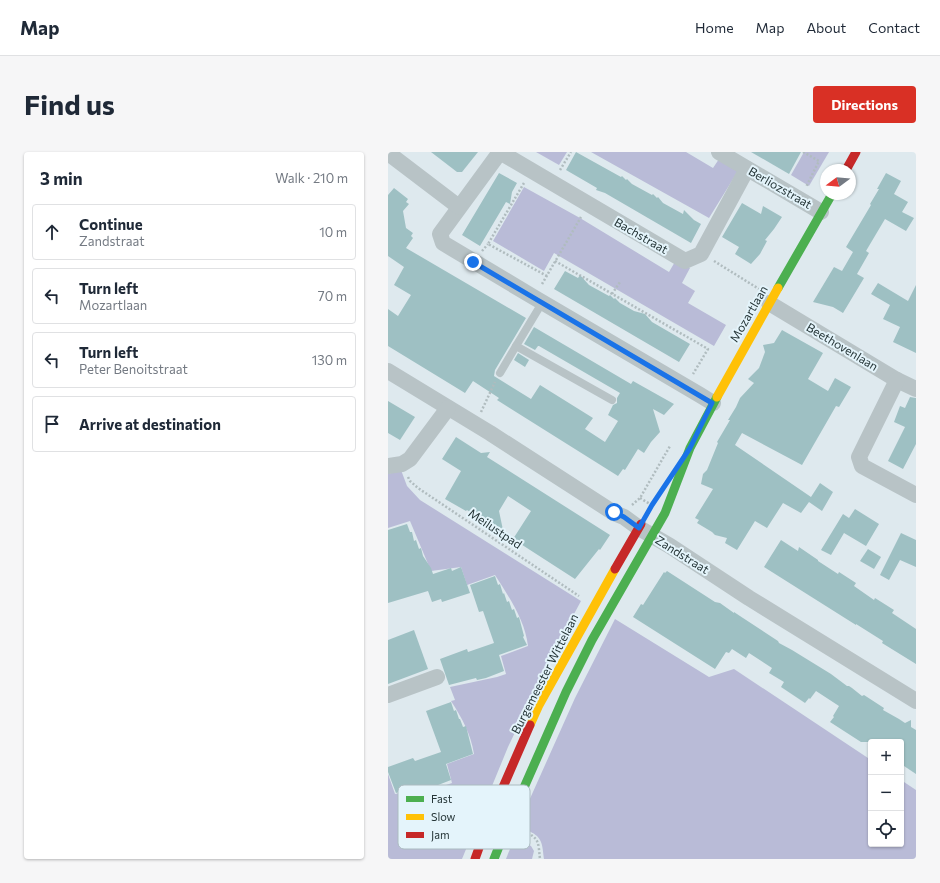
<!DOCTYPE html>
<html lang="en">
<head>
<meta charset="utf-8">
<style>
	:root { --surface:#fff; --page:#f6f6f7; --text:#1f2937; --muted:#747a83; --line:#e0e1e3; --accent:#d93025 }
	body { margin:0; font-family:Commissioner,sans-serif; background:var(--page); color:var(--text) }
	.controls { position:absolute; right:12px; bottom:12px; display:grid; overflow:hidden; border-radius:4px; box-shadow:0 1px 3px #0004 }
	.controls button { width:36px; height:36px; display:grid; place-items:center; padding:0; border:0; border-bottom:1px solid var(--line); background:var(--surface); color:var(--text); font:20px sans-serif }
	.compass { position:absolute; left:432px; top:12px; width:36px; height:36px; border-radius:50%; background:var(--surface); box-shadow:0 1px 3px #0004; rotate:254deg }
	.stop { position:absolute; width:12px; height:12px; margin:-9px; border:3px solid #1a73e8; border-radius:50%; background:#fff }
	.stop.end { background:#1a73e8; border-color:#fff; box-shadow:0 1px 4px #0008 }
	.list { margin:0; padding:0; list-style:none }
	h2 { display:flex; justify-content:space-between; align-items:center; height:52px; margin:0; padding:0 16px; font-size:17px }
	h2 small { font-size:13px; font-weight:400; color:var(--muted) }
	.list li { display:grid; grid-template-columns:26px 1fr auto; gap:12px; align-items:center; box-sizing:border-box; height:56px; margin:0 8px 8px; padding:0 8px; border:1px solid var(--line); border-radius:4px }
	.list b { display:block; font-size:15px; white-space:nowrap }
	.list p { margin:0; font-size:13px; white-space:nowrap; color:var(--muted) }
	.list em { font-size:13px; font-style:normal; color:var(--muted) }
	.icon { flex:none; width:22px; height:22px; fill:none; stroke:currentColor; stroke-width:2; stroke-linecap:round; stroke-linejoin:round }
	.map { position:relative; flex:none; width:528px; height:707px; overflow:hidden; border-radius:4px }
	header { display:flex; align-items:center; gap:24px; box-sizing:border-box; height:56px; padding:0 20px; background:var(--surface); border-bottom:1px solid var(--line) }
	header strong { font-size:19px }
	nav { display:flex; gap:22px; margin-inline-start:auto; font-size:14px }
	.intro { display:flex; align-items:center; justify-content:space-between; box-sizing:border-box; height:96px; padding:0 24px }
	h1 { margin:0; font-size:28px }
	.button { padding:10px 18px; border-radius:4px; background:var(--accent); color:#fff; font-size:14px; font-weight:700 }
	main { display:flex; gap:24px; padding:0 24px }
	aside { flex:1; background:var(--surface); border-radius:4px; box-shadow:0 1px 3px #0004 }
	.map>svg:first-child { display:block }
	.green { fill:#b9bbd7 }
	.building { fill:#9ec0c3 }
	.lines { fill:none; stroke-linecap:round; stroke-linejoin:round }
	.path { stroke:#b0bcbf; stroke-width:2.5; stroke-dasharray:2 2; stroke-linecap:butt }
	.lane { stroke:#b8c3c6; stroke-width:8 }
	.street { stroke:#b8c3c6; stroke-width:16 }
	.fast { stroke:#4caf50; stroke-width:9 }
	.slow { stroke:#ffc107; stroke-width:9 }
	.jam { stroke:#c62828; stroke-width:9 }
	.route { stroke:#1a73e8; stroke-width:5 }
	.labels { text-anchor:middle; stroke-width:4; stroke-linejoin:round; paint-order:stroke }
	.street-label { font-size:12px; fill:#253537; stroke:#e4f4fb }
	.key { fill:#e4f4fb; stroke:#abbbc0; stroke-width:1 }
	.key-label { font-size:11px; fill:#253537 }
</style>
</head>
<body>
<header>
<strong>Map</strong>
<nav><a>Home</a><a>Map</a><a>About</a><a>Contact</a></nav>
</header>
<div class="intro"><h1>Find us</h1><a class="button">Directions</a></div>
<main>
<aside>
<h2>3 min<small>Walk · 210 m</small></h2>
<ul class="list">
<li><svg class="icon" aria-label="ahead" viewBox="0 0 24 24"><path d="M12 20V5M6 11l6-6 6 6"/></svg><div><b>Continue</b><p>Zandstraat</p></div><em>10 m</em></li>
<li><svg class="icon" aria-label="left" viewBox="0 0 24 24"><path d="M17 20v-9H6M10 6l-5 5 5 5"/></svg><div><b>Turn left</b><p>Mozartlaan</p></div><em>70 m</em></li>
<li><svg class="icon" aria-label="left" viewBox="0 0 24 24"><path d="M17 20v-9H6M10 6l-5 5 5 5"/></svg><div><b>Turn left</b><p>Peter Benoitstraat</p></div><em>130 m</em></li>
<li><svg class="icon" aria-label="arrive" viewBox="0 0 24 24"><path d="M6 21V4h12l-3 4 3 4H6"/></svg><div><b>Arrive at destination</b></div></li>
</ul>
</aside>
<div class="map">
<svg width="528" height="707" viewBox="0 0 528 707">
	<rect width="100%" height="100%" fill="#dee9ee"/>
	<!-- green -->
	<g class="green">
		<path d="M148 0H179L171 13Z"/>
		<path d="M203 0H298L325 16 331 7 350 19 321 66Z"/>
		<path d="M416 0H441L421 34 403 23Z"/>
		<path d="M136 35 192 66 281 120 288 108 302 116 294 131 307 139 300 151 338 173 326 194 166 101 156 119 105 89Z"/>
		<path d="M13 318 19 334 32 348 193 449 165 501 120 595 74 707H0V622L7 642 55 634 64 631 59 612 86 602C83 582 74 566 63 549L67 548 62 535 109 525 118 522 113 504 140 494C137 468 121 445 107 423L79 433 73 415 43 419 22 369 0 376V322Z"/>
		<path d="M227 467 321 525 346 517 483 608V692H513V628L528 638V707H156C155 701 155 693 152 688 148 679 133 679 132 669L187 546Z"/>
		<path d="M127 684 143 694 146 699 144 707H118Z"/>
	</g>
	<!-- building -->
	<g class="building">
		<path d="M43 0H90L74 20H69Z"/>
		<path d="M188 0 233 25 234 24 238 28 239 27 244 32 264 43 265 42 269 46 270 45 275 51 295 62 296 58 306 68 313 72 303 91 217 41 208 38 209 36 178 18Z"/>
		<path d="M363 0H413L401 22Z"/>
		<path d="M111 21 129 31 124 40 122 52 118 50 92 94 74 83Z"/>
		<path d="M498 21 513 29 506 42 520 50 514 60 526 66 518 79 497 67 478 99 481 101 469 122 476 126 455 161 445 155 425 150 446 115 454 119 465 100 458 95 483 53 482 52 491 37H489Z"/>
		<path d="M6 36 20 47 18 50 21 52 15 59 18 76 25 81 23 84 25 86 18 96 138 166 107 218 106 224 143 247 152 233 205 266 197 277 217 290 230 269 220 263 225 253 229 251V246L232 241 151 194H150L147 198 136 192 146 175 243 232 245 229 286 252 276 263 265 257 272 280 263 290 256 301 250 297 237 318 235 317 230 324 109 248 111 246 85 229 77 241 0 194V157L10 164 23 143 6 133 16 115 0 104V43Z"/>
		<path d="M354 51 373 62 375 54 394 65 386 77 377 88 379 89 372 102 363 112 347 102 351 95 334 85Z"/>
		<path d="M177 119 190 126 192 123 201 133 221 144 222 143 226 147 227 146 232 151 246 159 257 162 264 170 302 192 291 210 166 137Z"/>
		<path d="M490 131 520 149 528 133V201L505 190 512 175 495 167 502 153 483 142Z"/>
		<path d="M394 178 435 201 420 227 440 239 447 226 463 235 451 255 448 254 414 313 354 281 347 293 423 345 432 331 445 340 434 359 421 350 413 361 395 351 379 376 367 369 349 398 337 391 339 386 327 383 324 380 309 371 311 368 307 366 325 337 313 332 315 322 319 318 330 291 329 290 342 268H340L348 255 352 246 366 231 360 227 371 216 377 200 375 193 386 191Z"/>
		<path d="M130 201 141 208 137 215 126 208Z"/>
		<path d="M522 245 528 246V292L515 317 500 309 517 275 506 270 512 254 517 256Z"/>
		<path d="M0 249 27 265 12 288 0 281Z"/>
		<path d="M68 285 93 301 102 300 99 305 222 383 212 398 211 397 187 427 125 387 143 359 120 344 111 359 115 378 103 371 102 374 79 358 78 359 57 347 73 319 54 307Z"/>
		<path d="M467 357 491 372 478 394 456 381 443 403 433 398 455 362 461 366Z"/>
		<path d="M19 372 22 380H24L26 389 28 388 31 397 33 396 35 404 43 416 45 422 63 416 64 419 73 415 82 441 54 450 53 447 44 450 40 439 0 451V378Z"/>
		<path d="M513 381 528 388V415L512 408 501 428 492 423Z"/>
		<path d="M393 388 410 399 411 395 430 408V409L450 422 451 420 468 431 466 434 486 448 487 446 506 458 504 461 528 477V512L494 491 495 489 468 472V473L376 415Z"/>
		<path d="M480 397 493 405 486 417 472 409Z"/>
		<path d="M279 419 327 450 332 451 346 461V460L355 466 390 489 391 491 404 498 443 522 459 534H461L464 536 474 544 476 543 496 556 495 558 511 567 517 571 523 568V575L528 578V622L513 612V590H473L442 570 446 565 445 564 451 554 428 539 422 547 421 546 417 551 393 535 396 530 381 521 384 516 361 501 358 506 344 497 341 501 338 500 327 517 245 465 253 452 255 453 276 420 277 421Z"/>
		<path d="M107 424 110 433 112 432 115 442 116 441 119 450 121 449 124 458 126 457 129 466 131 465 136 484 135 485 139 493 111 503 116 519 98 526 89 528 88 526 61 533 52 507 79 497 80 500 106 491 95 459 91 460 82 433Z"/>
		<path d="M26 478 40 517 0 532V488Z"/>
		<path d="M63 550 66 559 68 558 71 567H72L75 575 78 574 85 602 58 612 63 628 45 635 36 637 35 635 17 640 16 638 8 641 0 620V615L25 606 27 609 53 600 38 559Z"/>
	</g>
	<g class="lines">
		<!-- path -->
		<g class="path">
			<path d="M415 0 431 9 418 35"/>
			<path d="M172 18 183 0"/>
			<path d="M136 31 100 92 159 124"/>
			<path d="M94 99 100 92"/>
			<path d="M167 109 320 197 305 222"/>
			<path d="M326 109 371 137"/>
			<path d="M154 132 193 65"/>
			<path d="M224 142 232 130"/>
			<path d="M93 260 107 230"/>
			<path d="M20 325 22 329 30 336 191 444"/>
			<path d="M252 346 262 352"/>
			<path d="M244 353 252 346 282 294"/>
			<path d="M136 679C152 687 150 690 152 707"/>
		</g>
		<!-- lane -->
		<g class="lane">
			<path d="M154 151 128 194 224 248"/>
			<path d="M112 221 128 194"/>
		</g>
		<!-- street -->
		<g class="street">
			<path d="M112 0 52 82 55 91 147 146 312 243 325 251"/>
			<path d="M112 0 297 109 313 102 359 17"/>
			<path d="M331 0 433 60"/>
			<path d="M0 1 71 55"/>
			<path d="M381 151 509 228 528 237"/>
			<path d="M0 219 102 281 226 361 236 365 251 376 282 394 361 446 528 549"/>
			<path d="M509 228 471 305 474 314 528 343"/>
			<path d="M0 314 14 312 22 307 60 256"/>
			<path d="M0 543 49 525"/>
		</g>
		<!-- fast -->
		<g class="fast">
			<path d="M390 136 444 42"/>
			<path d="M106 707 120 672 178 540 204 488 277 361 302 296 329 245"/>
		</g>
		<!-- slow -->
		<g class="slow">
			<path d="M329 245 390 136"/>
			<path d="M142 573 151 553 227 417"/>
		</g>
		<!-- jam -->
		<g class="jam">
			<path d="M458 18 468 0"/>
			<path d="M227 417 253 372"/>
			<path d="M87 707 102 665 142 573"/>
		</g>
	</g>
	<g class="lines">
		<!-- route -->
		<path class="route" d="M85 110 324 251 302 296 264 353 251 376 236 365 226 360"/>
	</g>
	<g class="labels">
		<!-- street labels -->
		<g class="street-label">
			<text transform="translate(392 36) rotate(30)" y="4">Berliozstraat</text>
			<text transform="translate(253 84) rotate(30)" y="4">Bachstraat</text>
			<text transform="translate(361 162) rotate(-60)" y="4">Mozartlaan</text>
			<text transform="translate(454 195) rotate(31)" y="4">Beethovenlaan</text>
			<text transform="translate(107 377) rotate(34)" y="4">Meilustpad</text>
			<text transform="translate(294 403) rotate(32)" y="4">Zandstraat</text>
			<text transform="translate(157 522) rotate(-63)" y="4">Burgemeester Wittelaan</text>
		</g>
	</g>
	<!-- legend -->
	<rect x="10" y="633" width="132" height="64" rx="6" class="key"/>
	<rect x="18" y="644" width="18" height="6" fill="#4caf50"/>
	<rect x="18" y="662" width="18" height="6" fill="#ffc107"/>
	<rect x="18" y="680" width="18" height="6" fill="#c62828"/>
	<g class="key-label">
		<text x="43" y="651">Fast</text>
		<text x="43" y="669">Slow</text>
		<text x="43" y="687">Jam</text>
	</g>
</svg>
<div class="controls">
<button>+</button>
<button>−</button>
<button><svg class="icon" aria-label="locate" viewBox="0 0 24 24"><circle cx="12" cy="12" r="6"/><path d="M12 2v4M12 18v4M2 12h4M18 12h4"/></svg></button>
</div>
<svg class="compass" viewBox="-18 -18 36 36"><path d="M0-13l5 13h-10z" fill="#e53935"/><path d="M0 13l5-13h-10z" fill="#747a83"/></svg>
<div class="stop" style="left:226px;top:360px"></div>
<div class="stop end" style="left:85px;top:110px"></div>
</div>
</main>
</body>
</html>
